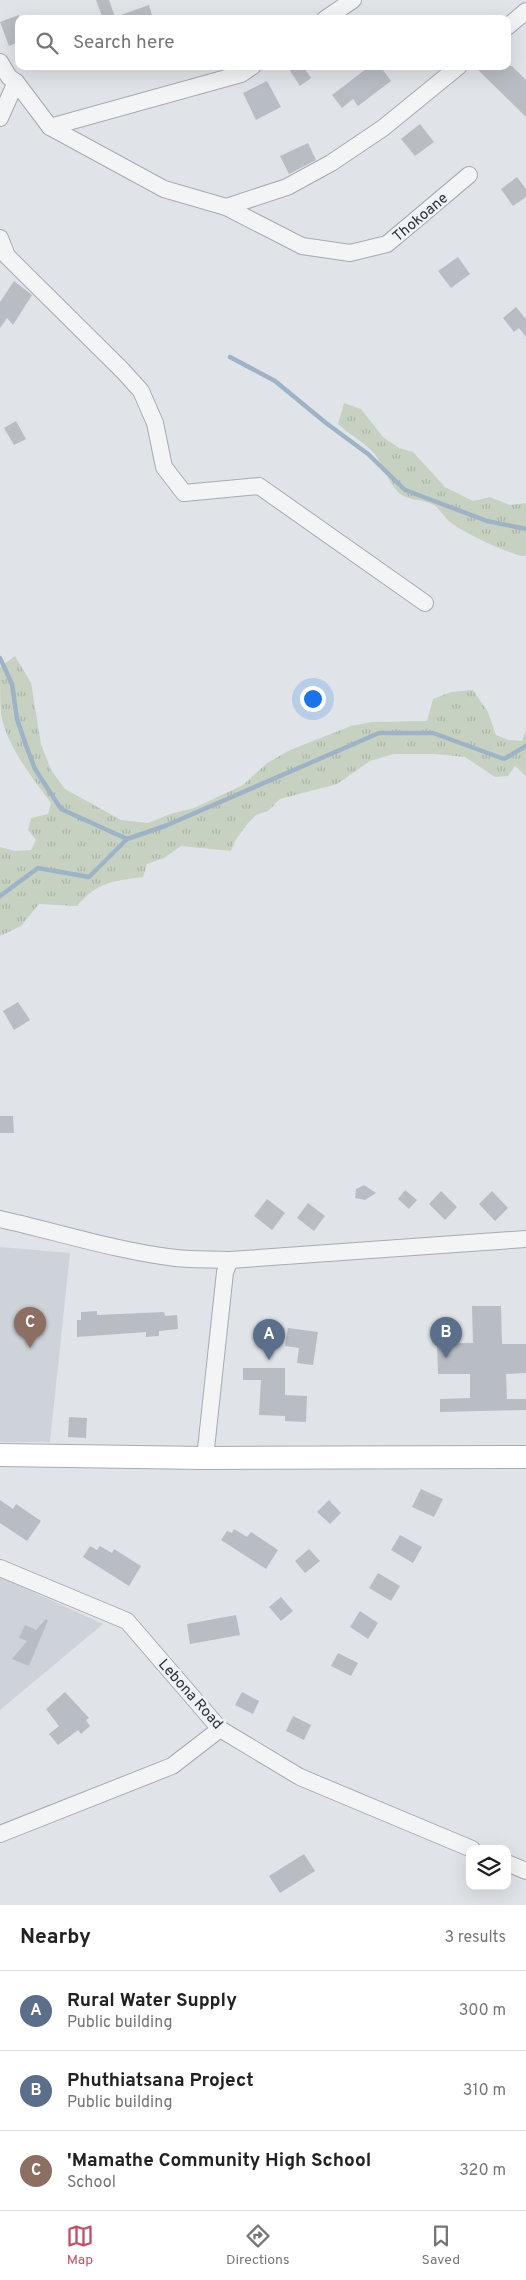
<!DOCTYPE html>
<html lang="en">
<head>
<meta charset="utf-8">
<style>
	:root { --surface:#fff; --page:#f2f2f2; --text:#222; --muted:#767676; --line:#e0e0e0; --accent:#c34f67 }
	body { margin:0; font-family:Overpass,sans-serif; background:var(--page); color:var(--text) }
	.controls { position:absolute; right:15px; bottom:15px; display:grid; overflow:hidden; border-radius:10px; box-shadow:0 5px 20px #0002 }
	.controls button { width:45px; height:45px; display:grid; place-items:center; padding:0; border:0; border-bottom:1px solid var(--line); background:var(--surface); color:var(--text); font:25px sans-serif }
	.you { position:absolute; left:312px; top:698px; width:18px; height:18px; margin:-12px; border:4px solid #fff; border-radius:50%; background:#1a73e8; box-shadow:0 0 0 8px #1a73e833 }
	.badge { display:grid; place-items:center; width:32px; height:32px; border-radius:50%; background:var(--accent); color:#fff; font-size:16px; font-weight:700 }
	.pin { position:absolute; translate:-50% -41px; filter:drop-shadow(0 1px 2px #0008) }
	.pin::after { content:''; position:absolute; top:26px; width:18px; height:15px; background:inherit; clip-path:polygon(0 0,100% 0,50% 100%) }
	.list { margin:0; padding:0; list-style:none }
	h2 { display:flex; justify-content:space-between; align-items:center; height:65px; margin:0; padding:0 20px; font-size:21px }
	h2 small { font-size:16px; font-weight:400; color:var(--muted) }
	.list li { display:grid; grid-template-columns:32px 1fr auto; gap:15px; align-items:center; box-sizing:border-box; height:80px; padding:0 20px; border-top:1px solid var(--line) }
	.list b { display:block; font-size:19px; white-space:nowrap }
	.list p { margin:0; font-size:16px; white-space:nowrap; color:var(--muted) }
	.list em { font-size:16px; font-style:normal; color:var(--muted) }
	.icon { flex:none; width:28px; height:28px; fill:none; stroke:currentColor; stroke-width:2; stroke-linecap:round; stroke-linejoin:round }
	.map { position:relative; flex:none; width:526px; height:1905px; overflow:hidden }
	.search { position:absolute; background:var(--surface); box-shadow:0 5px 20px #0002; left:15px; right:15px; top:15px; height:55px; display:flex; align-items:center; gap:12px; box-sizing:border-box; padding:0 18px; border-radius:10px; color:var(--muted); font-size:19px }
	.sheet { height:305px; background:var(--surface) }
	nav { display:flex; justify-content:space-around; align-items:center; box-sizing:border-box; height:70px; border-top:1px solid var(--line); background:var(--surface); font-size:14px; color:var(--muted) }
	nav a { display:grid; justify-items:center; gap:2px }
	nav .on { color:var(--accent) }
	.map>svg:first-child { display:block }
	.built { fill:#ced3da }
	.grass { fill:url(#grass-tufts) }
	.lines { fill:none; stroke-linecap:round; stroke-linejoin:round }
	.stream { stroke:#9eb3c5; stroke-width:4.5 }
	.building { fill:#b8bdc4 }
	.minor-casing { stroke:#a6abb2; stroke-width:18 }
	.secondary-casing { stroke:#a6abb2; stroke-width:24 }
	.minor { stroke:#f2f4f6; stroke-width:16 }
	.secondary { stroke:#fff; stroke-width:22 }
	.labels { text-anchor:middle; stroke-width:5; stroke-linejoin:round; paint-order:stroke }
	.street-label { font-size:15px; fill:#2a323e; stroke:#eff2f6 }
</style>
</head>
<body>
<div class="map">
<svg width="526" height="1905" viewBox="0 0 526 1905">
	<defs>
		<pattern id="grass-tufts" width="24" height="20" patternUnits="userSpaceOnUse" patternTransform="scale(1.25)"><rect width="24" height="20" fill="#c7d1c2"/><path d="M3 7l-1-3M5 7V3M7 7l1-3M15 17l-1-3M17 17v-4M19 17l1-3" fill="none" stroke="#abb4a8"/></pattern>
	</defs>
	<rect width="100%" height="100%" fill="#e0e4e8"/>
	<!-- built -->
	<g class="built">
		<path d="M0 1247 70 1253 50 1442H0Z"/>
		<path d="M0 1577 103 1624 0 1710Z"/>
	</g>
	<!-- grass -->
	<g class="grass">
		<path d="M344 403 361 409 383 437 399 448 413 452 445 487 473 501 490 497 510 505 526 503V556C512 556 462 532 450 522 444 517 440 509 434 505 423 499 407 501 398 492 386 480 383 461 371 450 361 440 348 434 338 424Z"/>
		<path d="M15 656 31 683 41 744 51 770 65 789 121 820 148 823 170 814 194 808 243 785 267 763 290 750 351 726 371 722 427 721 433 699 451 692 473 690 488 712 496 735 508 740 522 741 526 730V776L515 766 508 776 495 777 465 757 435 754H394L370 761 337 784 280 799 268 811 256 815 248 823 235 841 231 851 181 846 164 858 147 864 143 877C113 881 97 882 77 906L39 904 21 926 0 936V847L15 851 31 850 36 840 28 830 31 818 48 814 51 803C32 777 7 747 1 714 0 699 0 682 0 667Z"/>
	</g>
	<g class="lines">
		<!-- stream -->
		<g class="stream">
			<path d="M230 357 275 381 326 423 368 454 405 490 487 521 526 529"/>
			<path d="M0 658 12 684 17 719 27 748 35 769 61 809 127 839"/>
			<path d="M0 896 38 868 89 877 127 839 165 826 379 733H433L504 759 526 746"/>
		</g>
	</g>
	<!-- building -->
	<g class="building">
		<path d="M96 0H109L115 17 149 5 153 19H103Z"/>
		<path d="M19 15V42L9 46 0 22Z"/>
		<path d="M297 66H303L311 78 300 86 290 71Z"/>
		<path d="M370 66H380L391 81 358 106 353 99 342 108 332 95Z"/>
		<path d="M474 66H512L526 80V117Z"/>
		<path d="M267 81 281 107 256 120 243 93Z"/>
		<path d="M420 124 434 142 415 156 401 139Z"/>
		<path d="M308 143 316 160 289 174 280 156Z"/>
		<path d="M517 177 526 189V197L513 206 501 189Z"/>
		<path d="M458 257 470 274 451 288 438 271Z"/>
		<path d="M14 281 32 295 13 325 7 318 0 328V302Z"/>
		<path d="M516 307 526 319V337L519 328 514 332 503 318Z"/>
		<path d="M16 421 26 439 14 445 4 428Z"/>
		<path d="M18 1002 30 1020 14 1030 3 1011Z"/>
		<path d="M0 1116H13L14 1133H0Z"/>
		<path d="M364 1185 376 1193 365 1200 355 1198 356 1189Z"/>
		<path d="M405 1190 417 1200 409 1209 398 1199Z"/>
		<path d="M441 1191 457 1207 445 1220 429 1204Z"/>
		<path d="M492 1191 508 1208 495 1221 479 1204Z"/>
		<path d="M267 1199 285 1213 272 1230 254 1216Z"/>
		<path d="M308 1203 325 1216 314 1231 297 1218Z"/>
		<path d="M472 1306H501L502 1344H526V1373L506 1374 507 1399H526V1410L440 1412V1399L470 1398V1374H438L437 1343H473Z"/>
		<path d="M97 1311V1315L164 1312 165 1316 177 1315 178 1329 159 1331V1336L146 1337V1332L77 1337V1320H81V1312Z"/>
		<path d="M288 1328 318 1332 313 1365 297 1363 299 1348 285 1346Z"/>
		<path d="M243 1368H285V1395L307 1396 306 1422 285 1421V1416L259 1415 261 1380H243Z"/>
		<path d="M69 1417 87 1418 86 1438 68 1437Z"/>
		<path d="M421 1489 443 1499 434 1517 412 1507Z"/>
		<path d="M0 1500 13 1509 16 1504 41 1521 27 1541 0 1523Z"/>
		<path d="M329 1500 341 1513 330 1524 317 1512Z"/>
		<path d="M234 1529 247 1537 251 1532 278 1550 266 1569 221 1540 227 1531 232 1533Z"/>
		<path d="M400 1535 422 1547 413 1563 391 1550Z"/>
		<path d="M90 1546 97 1550 100 1546 112 1553 114 1549 141 1566 129 1586 83 1557Z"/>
		<path d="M309 1549 320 1561 305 1573 295 1561Z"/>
		<path d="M378 1573 400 1586 391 1601 369 1588Z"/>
		<path d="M281 1597 293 1611 281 1621 269 1607Z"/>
		<path d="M360 1611 378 1623 368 1639 350 1627Z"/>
		<path d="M236 1615 240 1635 190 1644 187 1624Z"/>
		<path d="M46 1619 48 1620 29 1666 12 1659 27 1641 19 1638 25 1625 36 1630Z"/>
		<path d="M338 1653 358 1663 351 1676 331 1666Z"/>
		<path d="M65 1692 89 1718 86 1720 90 1726 81 1734 78 1730 58 1745 49 1734 59 1726 46 1709Z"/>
		<path d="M242 1692 259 1701 253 1714 235 1705Z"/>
		<path d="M293 1716 311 1725 304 1740 286 1731Z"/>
		<path d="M304 1854 315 1871 280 1893 269 1876Z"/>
	</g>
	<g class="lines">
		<defs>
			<g id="minor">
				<path d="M325 19 353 0"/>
				<path d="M507 27 526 11"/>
				<path d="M0 62 9 77 16 82 50 127 164 189 226 207 287 187 331 163 383 128 459 66"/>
				<path d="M0 118 16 82"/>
				<path d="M50 127 241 74 253 66"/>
				<path d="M226 207 302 246 350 253 387 244 469 175"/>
				<path d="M0 238 7 256 123 371 141 391 155 423 164 467 184 493 259 486 425 603"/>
				<path d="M0 1219C58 1232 117 1251 176 1258 194 1260 212 1259 230 1260L526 1239"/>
				<path d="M205 1458 225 1272 230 1260"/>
				<path d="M0 1568 127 1621 220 1729 300 1777 472 1849"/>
				<path d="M0 1834 172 1766 220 1729"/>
				<path d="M507 1863 526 1871"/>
			</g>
			<path id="secondary" d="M0 1455 205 1458 526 1457"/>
		</defs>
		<!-- minor casing -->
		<use href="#minor" class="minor-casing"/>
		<!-- secondary casing -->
		<use href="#secondary" class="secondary-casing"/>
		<!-- minor -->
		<use href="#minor" class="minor"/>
		<!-- secondary -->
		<use href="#secondary" class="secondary"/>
	</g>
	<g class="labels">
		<!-- street labels -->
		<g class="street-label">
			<text transform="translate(420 217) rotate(-40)" y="5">Thokoane</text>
			<text transform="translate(191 1694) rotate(48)" y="5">Lebona Road</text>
		</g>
	</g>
</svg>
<div class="controls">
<button><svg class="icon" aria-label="layers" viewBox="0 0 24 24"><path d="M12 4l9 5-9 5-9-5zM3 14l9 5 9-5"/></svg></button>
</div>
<div class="you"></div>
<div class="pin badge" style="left:269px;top:1360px;background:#5c6f8a">A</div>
<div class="pin badge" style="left:446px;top:1358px;background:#5c6f8a">B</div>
<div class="pin badge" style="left:30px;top:1348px;background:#8d6e63">C</div>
<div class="search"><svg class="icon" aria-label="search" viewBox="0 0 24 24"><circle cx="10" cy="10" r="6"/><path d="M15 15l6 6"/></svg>Search here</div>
</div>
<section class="sheet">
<h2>Nearby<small>3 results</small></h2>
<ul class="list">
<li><span class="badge" style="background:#5c6f8a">A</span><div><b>Rural Water Supply</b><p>Public building</p></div><em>300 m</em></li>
<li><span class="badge" style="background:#5c6f8a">B</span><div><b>Phuthiatsana Project</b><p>Public building</p></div><em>310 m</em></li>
<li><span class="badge" style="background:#8d6e63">C</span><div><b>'Mamathe Community High School</b><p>School</p></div><em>320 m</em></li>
</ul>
</section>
<nav>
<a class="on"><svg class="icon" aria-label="map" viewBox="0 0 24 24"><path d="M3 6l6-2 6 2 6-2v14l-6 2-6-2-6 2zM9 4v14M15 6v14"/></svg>Map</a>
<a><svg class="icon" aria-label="directions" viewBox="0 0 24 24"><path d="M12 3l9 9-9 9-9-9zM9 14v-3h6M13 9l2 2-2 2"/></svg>Directions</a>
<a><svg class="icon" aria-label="saved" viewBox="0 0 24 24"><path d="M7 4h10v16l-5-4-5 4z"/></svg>Saved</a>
</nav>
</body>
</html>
